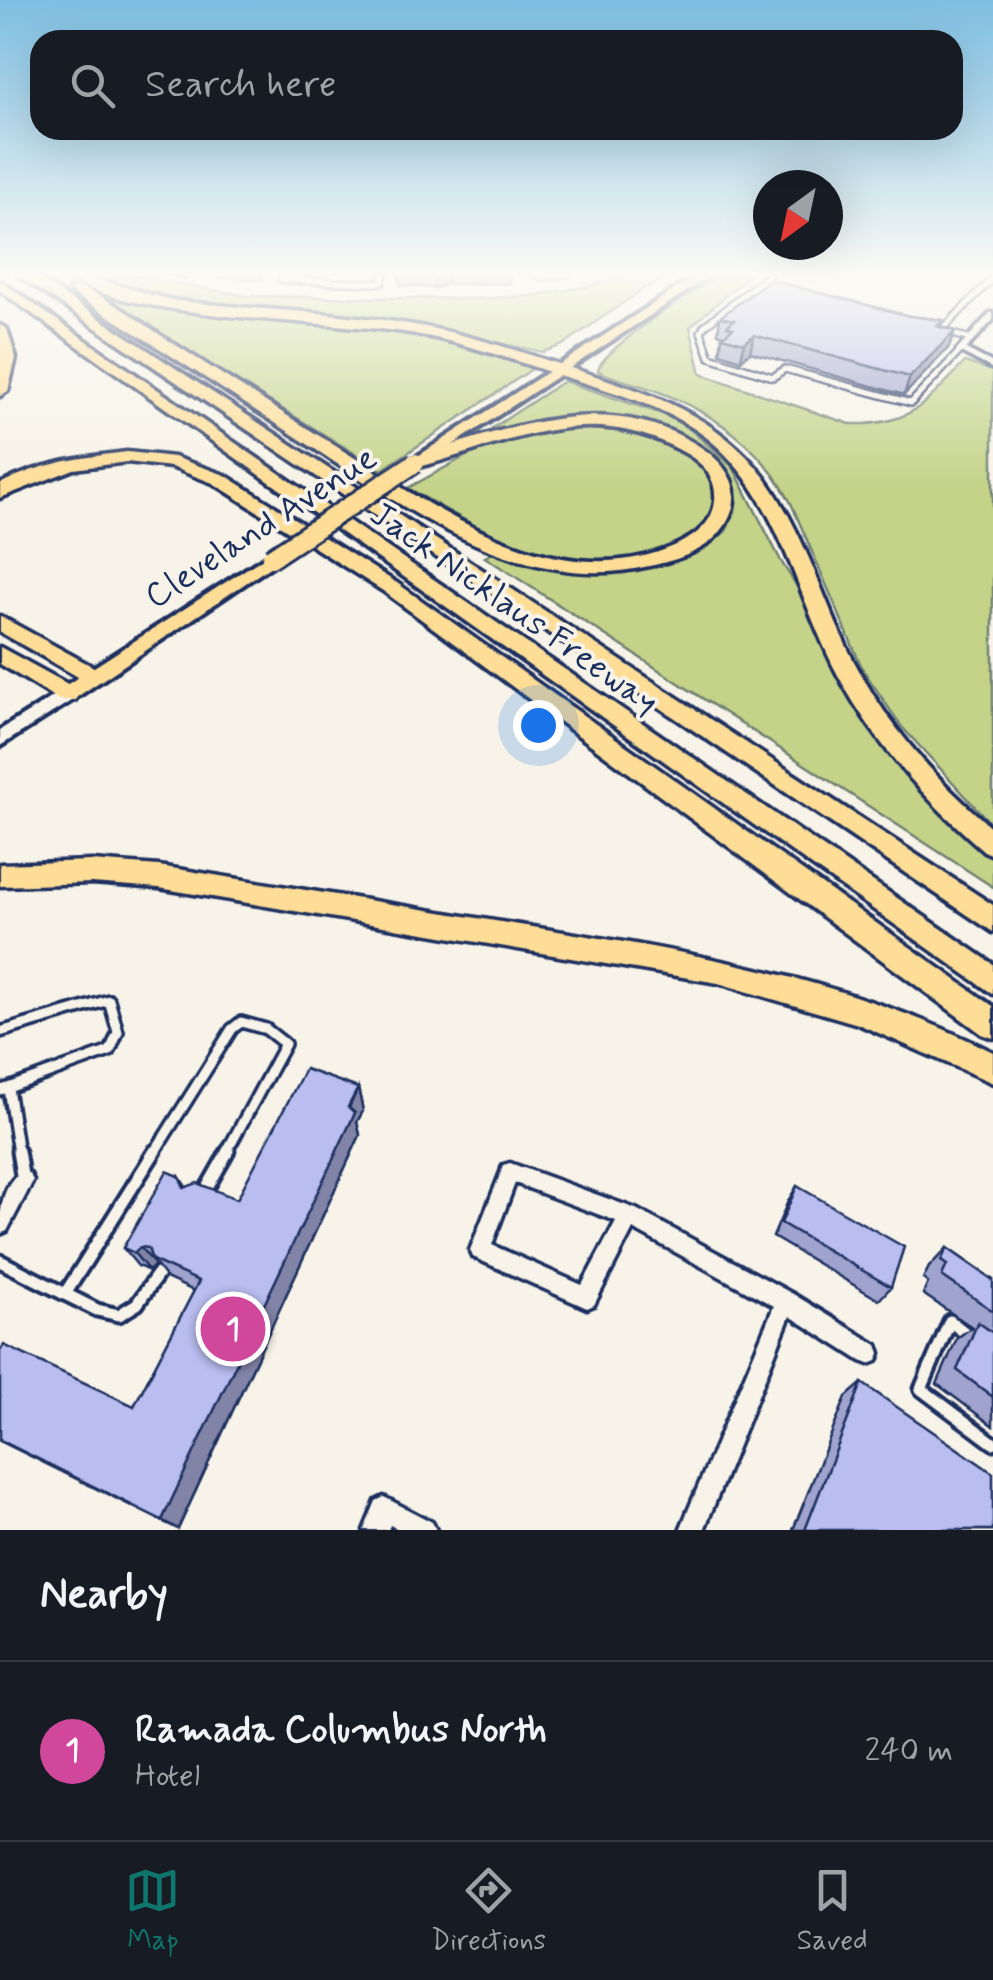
<!DOCTYPE html>
<html lang="en">
<head>
<meta charset="utf-8">
<style>
	:root { --surface:#171b24; --page:#20242c; --text:#f1f3f6; --muted:#9ea1a6; --line:#363941; --accent:#0f766e }
	body { margin:0; font-family:Mynerve,sans-serif; background:var(--page); color:var(--text) }
	.compass { position:absolute; left:753px; top:170px; width:90px; height:90px; border-radius:50%; background:var(--surface); box-shadow:0 10px 40px #0002; rotate:213deg }
	.you { position:absolute; left:538px; top:725px; width:35px; height:35px; margin:-25px; border:8px solid #fff; border-radius:50%; background:#1a73e8; box-shadow:0 0 0 15px #1a73e833 }
	.badge { display:grid; place-items:center; width:65px; height:65px; border-radius:50%; background:var(--accent); color:#fff; font-size:32px; font-weight:700 }
	.pin { position:absolute; translate:-50% -50%; border:5px solid #fff; box-shadow:0 2px 10px #0006 }
	.list { margin:0; padding:0; list-style:none }
	h2 { display:flex; justify-content:space-between; align-items:center; height:130px; margin:0; padding:0 40px; font-size:42px }
	h2 small { font-size:32px; font-weight:400; color:var(--muted) }
	.list li { display:grid; grid-template-columns:65px 1fr auto; gap:30px; align-items:center; box-sizing:border-box; height:180px; padding:0 40px; border-top:2px solid var(--line) }
	.list b { display:block; font-size:38px; white-space:nowrap }
	.list p { margin:0; font-size:32px; white-space:nowrap; color:var(--muted) }
	.list em { font-size:32px; font-style:normal; color:var(--muted) }
	.icon { flex:none; width:55px; height:55px; fill:none; stroke:currentColor; stroke-width:2; stroke-linecap:round; stroke-linejoin:round }
	.map { position:relative; flex:none; width:993px; height:1530px; overflow:hidden }
	.search { position:absolute; background:var(--surface); box-shadow:0 10px 40px #0002; left:30px; right:30px; top:30px; height:110px; display:flex; align-items:center; gap:25px; box-sizing:border-box; padding:0 35px; border-radius:30px; color:var(--muted); font-size:38px }
	.sheet { height:310px; background:var(--surface) }
	nav { display:flex; justify-content:space-around; align-items:center; box-sizing:border-box; height:140px; border-top:2px solid var(--line); background:var(--surface); font-size:28px; color:var(--muted) }
	nav a { display:grid; justify-items:center; gap:5px }
	nav .on { color:var(--accent) }
	.map>svg:first-child { display:block }
	.green { fill:#c4d388; stroke:#708173; stroke-width:2.5 }
	.lines { fill:none; stroke-linecap:round; stroke-linejoin:round }
	.lane-far2-casing { stroke:#1b2f5e; stroke-width:10 }
	.lane-far1-casing { stroke:#1b2f5e; stroke-width:16 }
	.lane-casing { stroke:#1b2f5e; stroke-width:19 }
	.street-casing { stroke:#1b2f5e; stroke-width:7 }
	.secondary-casing { stroke:#1b2f5e; stroke-width:8 }
	.primary-casing { stroke:#1b2f5e; stroke-width:8 }
	.highway-casing { stroke:#1b2f5e; stroke-width:7 }
	.lane-far2 { stroke:#f7f3e8; stroke-width:5 }
	.lane-far1 { stroke:#f7f3e8; stroke-width:9 }
	.lane { stroke:#f7f3e8; stroke-width:11 }
	.street { fill:#f7f3e8; fill-rule:evenodd }
	.secondary { fill:#f7f3e8; fill-rule:evenodd }
	.primary { fill:#fedd96; fill-rule:evenodd }
	.highway { fill:#fedd96; fill-rule:evenodd }
	.primary-bridge-casing { stroke:#1b2f5e; stroke-width:24; stroke-linecap:butt }
	.primary-bridge { stroke:#fedd96; stroke-width:18 }
	.wall { fill:#9fa3ce; stroke:#1b2f5e; stroke-width:2.5 }
	.shaded-wall { fill:#8284a7; stroke:#1b2f5e; stroke-width:2.5 }
	.building { fill:#b9bdef; stroke:#1b2f5e; stroke-width:2.5 }
	.labels { text-anchor:middle; stroke-width:8; stroke-linejoin:round; paint-order:stroke }
	.street-label { font-size:35px; fill:#1b2f5e; stroke:#f7f3e8 }
</style>
</head>
<body>
<div class="map">
<svg width="993" height="1530" viewBox="0 0 993 1530">
	<rect width="100%" height="100%" fill="#f7f3e8"/>
	<filter id="ink" filterUnits="userSpaceOnUse"><feTurbulence type="fractalNoise" baseFrequency=".01" numOctaves="2"/><feDisplacementMap in="SourceGraphic" scale="20" xChannelSelector="R" yChannelSelector="G"/><feConvolveMatrix kernelMatrix="1 2 1 2 8 2 1 2 1" color-interpolation-filters="sRGB"/></filter>
	<g filter="url(#ink)">
		<!-- green -->
		<g class="green">
			<path d="M81 274H126L247 296 471 299 530 296 591 286 628 274H673L643 289 563 345 543 352 378 320 152 296Z"/>
			<path d="M726 274H750L690 327 701 374 850 424C911 426 927 402 965 362L993 371V826L901 726 863 670 791 503C762 447 716 414 657 391 638 384 617 380 598 371 598 352 701 284 726 274Z"/>
			<path d="M71 277 134 298 419 332 535 367 382 470 68 278Z"/>
			<path d="M564 381 665 415 691 430 733 467 782 563 938 805 993 855V887L485 557 500 549 588 571 614 572 666 564 703 550 726 531 735 512 736 494 731 479 705 451 583 418 491 429Z"/>
			<path d="M555 425C621 427 669 426 717 477L719 521C700 532 678 550 658 556 568 584 483 531 408 488L481 448Z"/>
		</g>
		<g class="lines">
			<defs>
				<g id="lane-far2">
					<path d="M282 274V280L373 283 382 282 384 274"/>
					<path d="M533 274 541 277 567 274"/>
					<path d="M770 274 704 326 701 332 710 357 773 377 785 369 911 403 961 350"/>
					<path d="M971 339 941 331 993 278"/>
				</g>
				<g id="lane-far1">
					<path d="M0 1032 109 1000 118 1032 110 1051 8 1088"/>
					<path d="M0 1090 8 1088 18 1153"/>
					<path d="M154 1153 232 1029 241 1022 266 1029 285 1044 226 1153"/>
				</g>
				<g id="lane">
					<path d="M18 1151 23 1181"/>
					<path d="M203 1195 228 1151"/>
					<path d="M0 1261 65 1294 155 1151"/>
					<path d="M65 1294 97 1310 119 1315 137 1304 158 1274"/>
					<path d="M969 1336 950 1321 921 1389 993 1443"/>
				</g>
				<g id="street">
					<path d="M990 313H993V320L966 349 993 363V369L957 350Z"/>
					<path d="M510 1163 636 1209 793 1294 877 1345 880 1353 877 1361 869 1364 861 1361 790 1316 704 1530H680L774 1306 633 1229 594 1305 587 1308 473 1257 470 1250 501 1172 503 1165ZM515 1183 616 1221 582 1285 492 1245Z"/>
					<path d="M23 1171 30 1174 33 1181 7 1231 0 1234C0 1211 1 1184 23 1171Z"/>
					<path d="M384 1497 432 1522 436 1530H400L390 1525 388 1530H364L376 1501Z"/>
				</g>
				<path id="secondary" d="M67 688 74 689 76 694 74 699 0 746V730Z"/>
				<g id="primary">
					<path d="M699 274H713L421 466 407 463Z"/>
					<path d="M271 553 280 558 277 562 74 699H60L56 694 60 689Z"/>
				</g>
				<g id="highway">
					<path d="M16 274H32L993 905V932Z"/>
					<path d="M63 274C95 273 143 296 180 301 260 311 341 311 420 326 475 336 527 354 580 371 652 394 718 415 765 478 801 527 819 587 844 641 878 715 931 776 993 829V855L984 851C926 801 876 745 839 677 792 590 777 476 685 423 648 401 606 390 565 377 510 359 455 339 397 331 318 320 120 319 63 274Z"/>
					<path d="M0 281 993 964V994L0 291Z"/>
					<path d="M77 286C109 297 140 322 168 340 226 377 284 414 342 450 434 507 549 592 664 550 688 541 712 528 715 501 717 478 703 463 685 453 588 398 512 443 415 468L409 467V459C499 431 597 390 687 439 705 449 722 460 731 480 741 505 726 531 706 545 689 556 669 562 649 566 515 599 389 496 283 428 213 383 143 337 72 293L70 290Z"/>
					<path d="M0 325 7 329 16 358 8 391 0 396Z"/>
					<path d="M127 452 174 457 225 475 397 583 993 1006V1038L982 1034 383 591 213 483 171 467 127 462 74 469 0 498V484C40 463 83 457 127 452Z"/>
					<path d="M0 616 101 671 104 676 101 681H85L0 632Z"/>
					<path d="M0 647 75 688 79 694 75 700H59L0 664Z"/>
					<path d="M92 861 159 866C281 886 404 906 526 926 689 952 843 977 993 1052V1083L858 1024 718 983 159 888 92 883 0 886V864Z"/>
				</g>
			</defs>
			<!-- lane-far2 casing -->
			<use href="#lane-far2" class="lane-far2-casing"/>
			<!-- lane-far1 casing -->
			<use href="#lane-far1" class="lane-far1-casing"/>
			<!-- lane casing -->
			<use href="#lane" class="lane-casing"/>
			<!-- street casing -->
			<use href="#street" class="street-casing"/>
			<!-- secondary casing -->
			<use href="#secondary" class="secondary-casing"/>
			<!-- primary casing -->
			<use href="#primary" class="primary-casing"/>
			<!-- highway casing -->
			<use href="#highway" class="highway-casing"/>
			<!-- lane-far2 -->
			<use href="#lane-far2" class="lane-far2"/>
			<!-- lane-far1 -->
			<use href="#lane-far1" class="lane-far1"/>
			<!-- lane -->
			<use href="#lane" class="lane"/>
			<!-- street -->
			<use href="#street" class="street"/>
			<!-- secondary -->
			<use href="#secondary" class="secondary"/>
			<!-- primary -->
			<use href="#primary" class="primary"/>
			<!-- highway -->
			<use href="#highway" class="highway"/>
			<defs>
				<path id="primary-bridge" d="M271 558 415 463"/>
			</defs>
			<!-- primary-bridge casing -->
			<use href="#primary-bridge" class="primary-bridge-casing"/>
			<!-- primary-bridge -->
			<use href="#primary-bridge" class="primary-bridge"/>
		</g>
		<!-- wall -->
		<g class="wall">
			<path d="M164 274H265L258 280 199 275 186 279Z"/>
			<path d="M399 274H510V283L446 284 435 288 400 285Z"/>
			<path d="M910 316 943 320 940 327 955 331 949 347 904 395 750 352 741 360 720 353 722 337 724 335 718 333 720 317Z"/>
			<path d="M358 1088 363 1111 357 1122 360 1135 178 1529 0 1441 134 1406 194 1291 166 1278 156 1265 149 1271 138 1266 123 1248 179 1176 186 1187 237 1199Z"/>
			<path d="M797 1186 891 1287 879 1300 773 1237 788 1201Z"/>
			<path d="M947 1248 993 1280V1426L937 1384 957 1338 972 1327 923 1294 928 1283 923 1279 929 1267Z"/>
			<path d="M862 1383 993 1530H793L846 1397Z"/>
		</g>
		<!-- shaded-wall -->
		<g class="shaded-wall">
			<path d="M185 274H199V275L186 279Z"/>
			<path d="M434 274H446V284L435 288Z"/>
			<path d="M955 331 949 347 904 395 910 377Z"/>
			<path d="M754 335 750 352 741 360 744 343Z"/>
			<path d="M358 1088 363 1111 357 1122 360 1135 178 1529 162 1520Z"/>
			<path d="M140 1247 155 1265 149 1271 134 1253Z"/>
		</g>
		<!-- building -->
		<g class="building">
			<path d="M770 280 910 316 943 320 937 326 955 331 910 377 754 335 744 343 722 337 733 328 727 326 734 320 720 317Z"/>
			<path d="M305 1069 358 1088 348 1107 355 1113 162 1520 0 1440V1351L4 1345 134 1406 199 1281 152 1260 148 1248 140 1247 134 1253 123 1248 167 1171 179 1176 184 1188 197 1183 237 1199Z"/>
			<path d="M797 1186 904 1247 891 1287 781 1223Z"/>
			<path d="M947 1248 993 1280V1311L942 1276 947 1265 941 1261Z"/>
			<path d="M978 1322 993 1333V1397L957 1370Z"/>
			<path d="M862 1383 993 1473V1530H805Z"/>
		</g>
	</g>
	<!-- sky -->
	<linearGradient id="sky" x2="0" y2="1"><stop stop-color="#7dbee2"/><stop offset="0.56" stop-color="#fbfaf5"/><stop offset="1" stop-color="#fbfaf5" stop-opacity="0"/></linearGradient>
	<rect width="993" height="488" fill="url(#sky)"/>
	<g class="labels">
		<!-- street labels -->
		<g class="street-label">
			<text transform="translate(260 526) rotate(-33)" y="12">Cleveland Avenue</text>
			<text transform="translate(515 607) rotate(35)" y="12">Jack Nicklaus Freeway</text>
		</g>
	</g>
</svg>
<svg class="compass" viewBox="-18 -18 36 36"><path d="M0-13l5 13h-10z" fill="#e53935"/><path d="M0 13l5-13h-10z" fill="#9ea1a6"/></svg>
<div class="you"></div>
<div class="pin badge" style="left:233px;top:1329px;background:#d1479c">1</div>
<div class="search"><svg class="icon" aria-label="search" viewBox="0 0 24 24"><circle cx="10" cy="10" r="6"/><path d="M15 15l6 6"/></svg>Search here</div>
</div>
<section class="sheet">
<h2>Nearby<small></small></h2>
<ul class="list">
<li><span class="badge" style="background:#d1479c">1</span><div><b>Ramada Columbus North</b><p>Hotel</p></div><em>240 m</em></li>
</ul>
</section>
<nav>
<a class="on"><svg class="icon" aria-label="map" viewBox="0 0 24 24"><path d="M3 6l6-2 6 2 6-2v14l-6 2-6-2-6 2zM9 4v14M15 6v14"/></svg>Map</a>
<a><svg class="icon" aria-label="directions" viewBox="0 0 24 24"><path d="M12 3l9 9-9 9-9-9zM9 14v-3h6M13 9l2 2-2 2"/></svg>Directions</a>
<a><svg class="icon" aria-label="saved" viewBox="0 0 24 24"><path d="M7 4h10v16l-5-4-5 4z"/></svg>Saved</a>
</nav>
</body>
</html>
